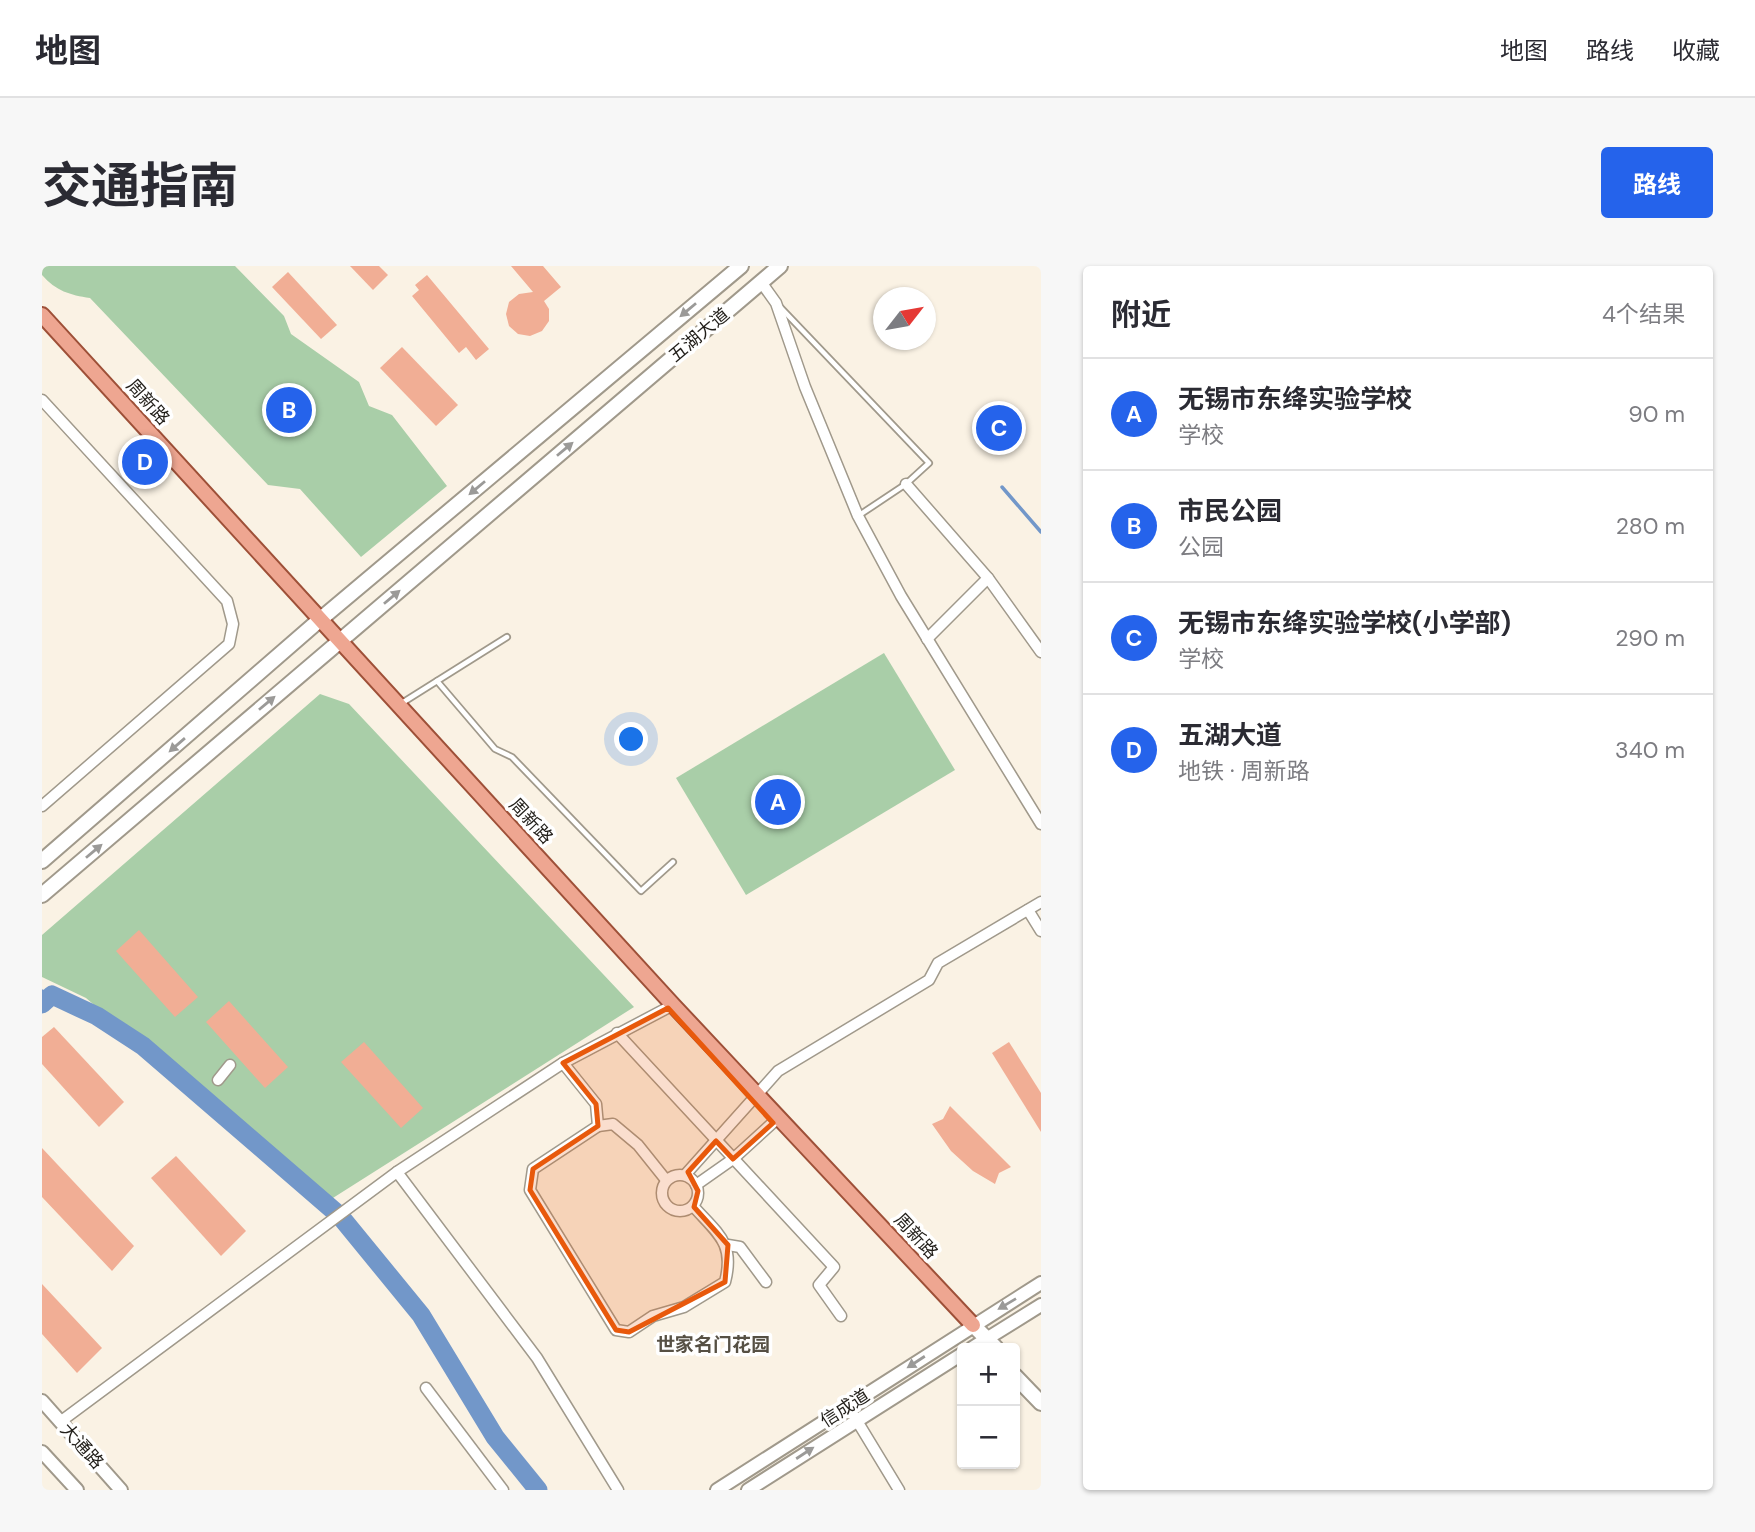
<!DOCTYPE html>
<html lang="zh">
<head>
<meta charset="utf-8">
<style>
	:root { --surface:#fff; --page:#f7f7f7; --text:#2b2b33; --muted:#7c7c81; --line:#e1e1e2; --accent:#2563eb }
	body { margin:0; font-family:"DM Sans","Noto Sans SC",sans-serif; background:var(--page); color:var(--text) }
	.controls { position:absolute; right:21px; bottom:21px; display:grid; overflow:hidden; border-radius:7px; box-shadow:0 2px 5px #0004 }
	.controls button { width:63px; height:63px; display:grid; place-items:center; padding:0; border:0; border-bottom:2px solid var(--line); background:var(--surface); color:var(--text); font:35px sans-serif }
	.compass { position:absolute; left:831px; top:21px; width:63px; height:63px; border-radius:50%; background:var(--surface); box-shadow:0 2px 5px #0004; rotate:59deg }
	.you { position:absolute; left:590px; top:474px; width:24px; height:24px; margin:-18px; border:5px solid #fff; border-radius:50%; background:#1a73e8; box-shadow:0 0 0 10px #1a73e833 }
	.badge { display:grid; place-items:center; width:46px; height:46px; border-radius:50%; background:var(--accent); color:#fff; font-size:23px; font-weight:700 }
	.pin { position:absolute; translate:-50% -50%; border:4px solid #fff; box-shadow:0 2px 7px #0006 }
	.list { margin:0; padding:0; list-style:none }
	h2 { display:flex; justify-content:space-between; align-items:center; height:91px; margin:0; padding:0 28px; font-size:30px }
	h2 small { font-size:23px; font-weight:400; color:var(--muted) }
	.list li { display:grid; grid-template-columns:46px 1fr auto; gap:21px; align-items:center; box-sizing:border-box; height:112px; padding:0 28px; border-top:2px solid var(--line) }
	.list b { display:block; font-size:26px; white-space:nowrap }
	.list p { margin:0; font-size:23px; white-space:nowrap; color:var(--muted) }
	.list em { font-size:23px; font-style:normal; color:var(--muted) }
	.map { position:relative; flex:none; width:999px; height:1224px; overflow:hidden; border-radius:7px }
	header { display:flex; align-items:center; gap:42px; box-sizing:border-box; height:98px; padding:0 35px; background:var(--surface); border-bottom:2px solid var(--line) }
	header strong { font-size:33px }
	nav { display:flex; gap:38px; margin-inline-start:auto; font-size:24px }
	.intro { display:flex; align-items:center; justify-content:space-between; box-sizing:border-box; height:168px; padding:0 42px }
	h1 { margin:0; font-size:49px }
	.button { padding:18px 32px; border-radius:7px; background:var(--accent); color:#fff; font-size:24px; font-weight:700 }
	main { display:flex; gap:42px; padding:0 42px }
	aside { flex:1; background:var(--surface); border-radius:7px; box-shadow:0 2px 5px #0004 }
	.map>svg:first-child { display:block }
	.green { fill:#a9cea8 }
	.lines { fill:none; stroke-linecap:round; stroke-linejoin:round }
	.stream { stroke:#7297c9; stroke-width:3.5 }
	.river { stroke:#7297c9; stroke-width:19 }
	.building { fill:#f1ae95 }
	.service-casing { stroke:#a0998b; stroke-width:8 }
	.minor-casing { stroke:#a0998b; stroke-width:13 }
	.tertiary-casing { stroke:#a0998b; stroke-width:16 }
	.secondary-casing { stroke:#a0998b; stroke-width:18 }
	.primary-casing { stroke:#9e5038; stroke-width:18 }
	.service { stroke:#fff; stroke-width:4.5 }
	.minor { stroke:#fff; stroke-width:10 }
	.tertiary { stroke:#fff; stroke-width:12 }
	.secondary { stroke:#fff; stroke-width:14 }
	.primary { stroke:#eea691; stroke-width:14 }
	.oneway { fill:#9b9a98 }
	.marked { fill:#e8590c; fill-opacity:0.2; stroke:#e8590c; stroke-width:5; stroke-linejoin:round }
	.labels { text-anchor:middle; stroke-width:7; stroke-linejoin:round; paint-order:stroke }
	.street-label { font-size:18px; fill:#211e19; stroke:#fff }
	.neighbourhood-label { font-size:19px; font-weight:bold; fill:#565044; stroke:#fff }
</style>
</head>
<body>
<header>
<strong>地图</strong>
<nav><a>地图</a><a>路线</a><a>收藏</a></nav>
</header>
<div class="intro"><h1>交通指南</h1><a class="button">路线</a></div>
<main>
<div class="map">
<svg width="999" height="1224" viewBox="0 0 999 1224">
	<rect width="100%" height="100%" fill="#faf2e4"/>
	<!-- green -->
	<g class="green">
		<path d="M0 0H193L242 50 249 68 317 116 327 140 350 149 405 220 319 291 258 223 226 219 48 32C28 29 14 25 0 9Z"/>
		<path d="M842 387 913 504 704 629 634 512Z"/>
		<path d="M278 428 307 438 592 741 283 937 44 732 0 711V669Z"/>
	</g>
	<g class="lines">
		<!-- stream -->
		<g class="stream">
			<path d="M960 221 999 266"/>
			<path d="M0 725 10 729"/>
		</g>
		<!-- river -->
		<path class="river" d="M0 738 10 729 55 750 101 780 298 950 379 1049 453 1171 496 1224"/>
	</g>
	<!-- building -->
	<g class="building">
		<path d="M308 0H337L346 9 331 24Z"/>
		<path d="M469 0H501L519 21 502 35 507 43V55L500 65 488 70 476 68 467 60 464 48 467 36 477 28 491 26Z"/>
		<path d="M246 6 295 59 279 73 230 21Z"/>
		<path d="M385 9 447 83 434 94 424 81 417 87 370 30 377 24 373 19Z"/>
		<path d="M360 81 416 139 394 160 338 102Z"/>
		<path d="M97 664 156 731 133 751 74 685Z"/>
		<path d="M187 735 246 801 223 822 164 756Z"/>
		<path d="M12 761 82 836 57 861 0 798V771Z"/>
		<path d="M322 776 381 842 359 862 299 796Z"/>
		<path d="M967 776 999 827V866L950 787Z"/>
		<path d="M908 840 969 901 957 907 953 918 931 905 909 885 890 858 901 853Z"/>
		<path d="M0 882 92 980 70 1005 0 931Z"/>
		<path d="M134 890 204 965 179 990 109 912Z"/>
		<path d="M0 1018 60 1082 35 1107 0 1068Z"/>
	</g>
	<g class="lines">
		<defs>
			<g id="service">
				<path d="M739 42 887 197 864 218 816 250"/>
				<path d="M395 415 453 483 470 491 599 625 631 596"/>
				<path d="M360 437 465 371"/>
			</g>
			<g id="minor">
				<path d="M719 16 734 37 763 121 816 250 859 330 999 558"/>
				<path d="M0 134 185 335 191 358 187 378 0 540"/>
				<path d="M864 218 946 312 999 386"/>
				<path d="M885 373 946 312"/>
				<path d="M986 644 999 665"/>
				<path d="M575 767 792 1001 777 1019 799 1050"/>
				<path d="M521 797 554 838 556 860 491 903 488 924 574 1064 587 1066 611 1050 642 1041 683 1016C693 977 676 968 651 940"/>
				<path d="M176 814 188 799"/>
				<path d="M556 860 571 858 596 879 624 914"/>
				<circle cx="638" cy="927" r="18"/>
				<path d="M643 909 736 805 887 714 896 697 999 636"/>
				<path d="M654 919 691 893 736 852"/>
				<path d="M686 979 698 981 724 1016"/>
				<path d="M384 1122 461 1224"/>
				<path d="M806 1140 857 1224"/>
				<path d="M18 1156 355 906"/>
				<path d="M576 1224 495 1092 355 906 521 797 631 739"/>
			</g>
			<g id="tertiary">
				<path d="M930 1082 999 1039"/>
				<path d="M0 1135 79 1224"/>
				<path d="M0 1186 35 1224"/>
				<path d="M675 1224 999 1017"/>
				<path d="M706 1224 920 1088"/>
			</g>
			<g id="secondary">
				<path d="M0 595 274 357 699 0"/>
				<path d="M0 629 738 0"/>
				<path d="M931 1059 954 1082"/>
				<path d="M973 1110 999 1137"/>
			</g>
			<path id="primary" d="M0 49 631 739 931 1059"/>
		</defs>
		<!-- service casing -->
		<use href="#service" class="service-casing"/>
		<!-- minor casing -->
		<use href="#minor" class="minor-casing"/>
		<!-- tertiary casing -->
		<use href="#tertiary" class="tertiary-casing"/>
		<!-- secondary casing -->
		<use href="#secondary" class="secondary-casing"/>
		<!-- primary casing -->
		<use href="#primary" class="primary-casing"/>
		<!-- service -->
		<use href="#service" class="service"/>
		<!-- minor -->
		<use href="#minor" class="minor"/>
		<!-- tertiary -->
		<use href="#tertiary" class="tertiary"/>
		<!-- secondary -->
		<use href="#secondary" class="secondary"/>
		<!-- primary -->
		<use href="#primary" class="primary"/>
	</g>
	<!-- one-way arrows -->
	<defs><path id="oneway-solid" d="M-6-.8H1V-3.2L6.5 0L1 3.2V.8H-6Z" transform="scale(1.75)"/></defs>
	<g class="oneway">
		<use href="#oneway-solid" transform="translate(646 44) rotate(140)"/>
		<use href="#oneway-solid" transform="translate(523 183) rotate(-40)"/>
		<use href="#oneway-solid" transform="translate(435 222) rotate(140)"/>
		<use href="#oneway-solid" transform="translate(350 331) rotate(-40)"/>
		<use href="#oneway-solid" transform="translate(225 437) rotate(-40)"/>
		<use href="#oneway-solid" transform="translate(135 479) rotate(139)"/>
		<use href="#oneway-solid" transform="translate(52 585) rotate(-40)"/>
		<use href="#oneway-solid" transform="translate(965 1038) rotate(149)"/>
		<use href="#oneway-solid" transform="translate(874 1096) rotate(147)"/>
		<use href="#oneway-solid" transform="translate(763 1187) rotate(-33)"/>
	</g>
	<!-- marked area -->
	<path class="marked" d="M626 742 731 857 691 893 674 875 646 906 656 925 652 941 686 979 683 1016 587 1066 574 1064 488 924 491 903 556 860 554 838 521 797Z"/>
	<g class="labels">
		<!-- street labels -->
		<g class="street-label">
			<text transform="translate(657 69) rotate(-40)" y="6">五湖大道</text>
			<text transform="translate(106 136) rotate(48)" y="6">周新路</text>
			<text transform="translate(489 555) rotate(47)" y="6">周新路</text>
			<text transform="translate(874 970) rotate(47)" y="6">周新路</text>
			<text transform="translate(803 1142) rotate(-33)" y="6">信成道</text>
			<text transform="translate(40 1180) rotate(48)" y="6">大通路</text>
		</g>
		<!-- neighbourhood labels -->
		<g class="neighbourhood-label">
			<text x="671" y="1085">世家名门花园</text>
		</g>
	</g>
</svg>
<div class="controls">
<button>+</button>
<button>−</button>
</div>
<svg class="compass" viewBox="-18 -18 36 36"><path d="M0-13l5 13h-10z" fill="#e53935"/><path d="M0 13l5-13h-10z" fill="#7c7c81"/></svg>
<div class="you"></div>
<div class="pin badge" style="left:736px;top:536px">A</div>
<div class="pin badge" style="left:247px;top:144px">B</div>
<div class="pin badge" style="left:957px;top:162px">C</div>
<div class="pin badge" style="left:103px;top:196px">D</div>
</div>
<aside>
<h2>附近<small>4个结果</small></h2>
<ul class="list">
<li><span class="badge">A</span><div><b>无锡市东绛实验学校</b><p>学校</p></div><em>90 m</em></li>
<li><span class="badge">B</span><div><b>市民公园</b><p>公园</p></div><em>280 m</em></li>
<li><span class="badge">C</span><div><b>无锡市东绛实验学校(小学部)</b><p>学校</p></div><em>290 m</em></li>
<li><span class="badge">D</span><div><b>五湖大道</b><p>地铁 · 周新路</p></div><em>340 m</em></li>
</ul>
</aside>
</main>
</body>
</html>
